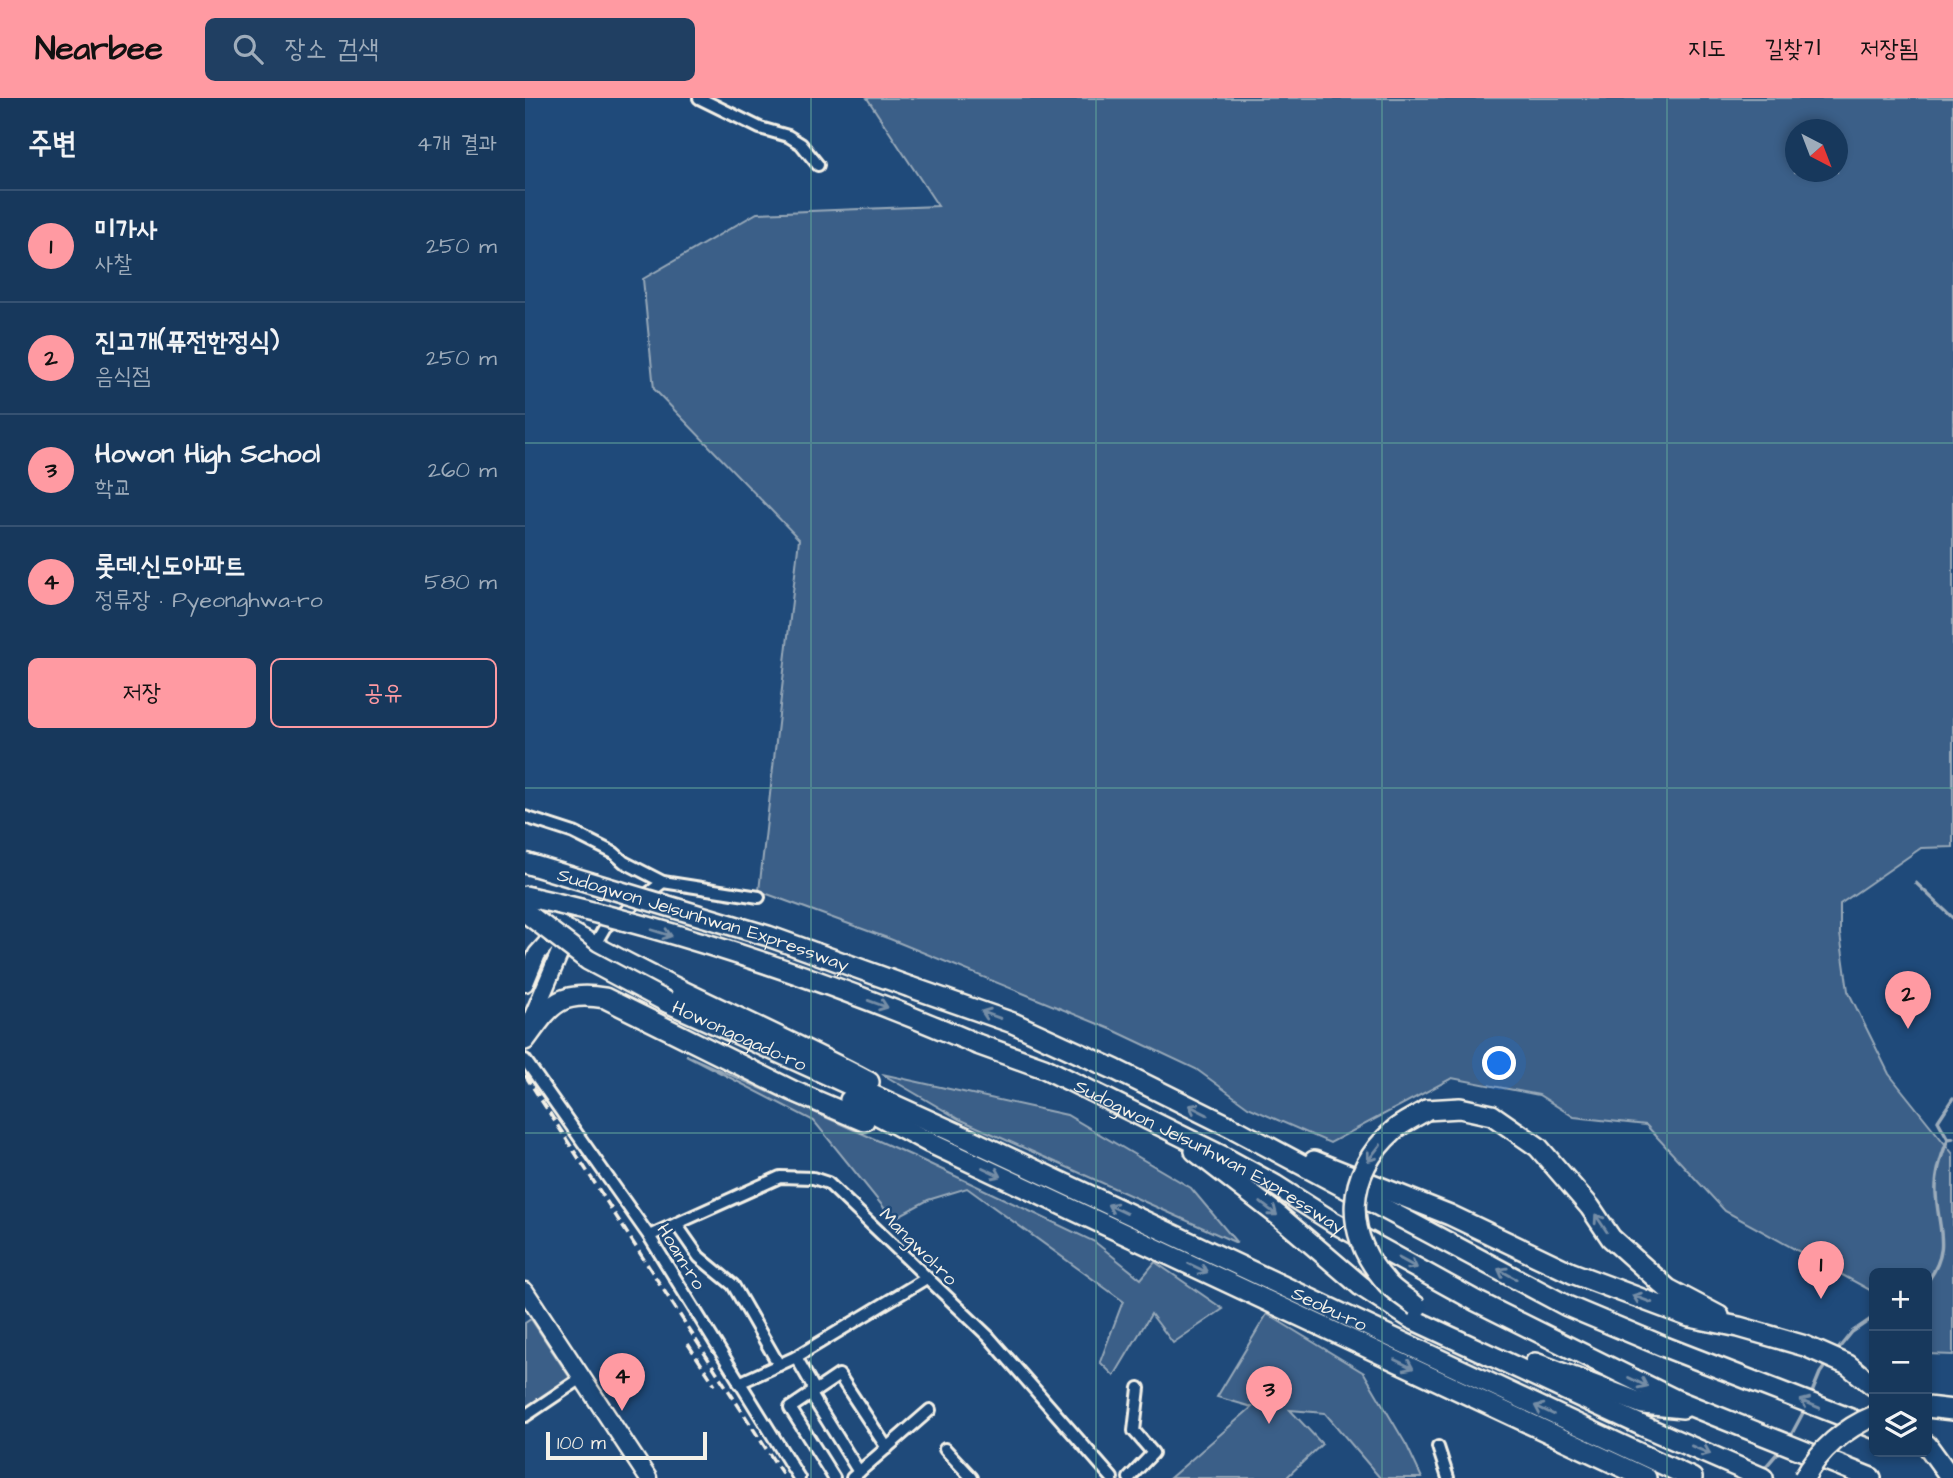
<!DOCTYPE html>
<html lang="ko">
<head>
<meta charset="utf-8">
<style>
	:root { --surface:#17385c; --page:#203f62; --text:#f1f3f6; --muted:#9eacbb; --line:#365272; --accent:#ff9aa2 }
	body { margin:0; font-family:"Architects Daughter","Poor Story",sans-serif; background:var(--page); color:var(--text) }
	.controls { position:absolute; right:21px; bottom:21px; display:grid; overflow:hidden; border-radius:10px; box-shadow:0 4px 10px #0003 }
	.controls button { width:63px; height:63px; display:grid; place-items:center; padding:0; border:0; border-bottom:2px solid var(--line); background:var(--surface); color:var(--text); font:35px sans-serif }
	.compass { position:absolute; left:1260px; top:21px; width:63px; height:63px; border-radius:50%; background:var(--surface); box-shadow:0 4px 10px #0003; rotate:138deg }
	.scale { position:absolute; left:21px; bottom:18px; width:161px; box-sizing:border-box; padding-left:7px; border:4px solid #f4f1e8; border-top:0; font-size:19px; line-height:24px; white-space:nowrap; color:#f4f1e8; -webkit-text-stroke:5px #1f4a7a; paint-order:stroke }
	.you { position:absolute; left:975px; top:966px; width:24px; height:24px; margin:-18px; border:5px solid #fff; border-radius:50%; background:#1a73e8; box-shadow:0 0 0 10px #1a73e833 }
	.badge { display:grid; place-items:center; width:46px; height:46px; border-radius:50%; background:var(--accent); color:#111; font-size:23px; font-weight:700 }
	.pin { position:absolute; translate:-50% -58px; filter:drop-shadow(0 2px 4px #0008) }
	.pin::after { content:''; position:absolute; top:37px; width:24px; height:21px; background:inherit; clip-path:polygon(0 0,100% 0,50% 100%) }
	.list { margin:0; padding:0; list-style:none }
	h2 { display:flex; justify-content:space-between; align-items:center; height:91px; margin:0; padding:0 28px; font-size:30px }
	h2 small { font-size:23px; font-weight:400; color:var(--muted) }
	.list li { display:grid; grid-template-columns:46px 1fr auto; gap:21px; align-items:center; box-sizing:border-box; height:112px; padding:0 28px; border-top:2px solid var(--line) }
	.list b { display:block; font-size:26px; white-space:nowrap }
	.list p { margin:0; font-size:23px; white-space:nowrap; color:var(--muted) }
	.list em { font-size:23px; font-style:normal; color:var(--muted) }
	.actions { display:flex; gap:14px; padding:21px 28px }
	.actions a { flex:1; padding:16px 0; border:2px solid var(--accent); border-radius:10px; text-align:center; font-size:24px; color:var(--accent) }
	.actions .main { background:var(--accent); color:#111 }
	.icon { flex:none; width:38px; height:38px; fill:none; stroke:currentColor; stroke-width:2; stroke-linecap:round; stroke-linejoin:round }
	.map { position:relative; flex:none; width:1428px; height:1380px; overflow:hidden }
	header { display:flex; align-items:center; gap:42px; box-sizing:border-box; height:98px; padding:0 35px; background:var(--accent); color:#111 }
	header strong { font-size:33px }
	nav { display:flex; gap:38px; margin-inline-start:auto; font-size:24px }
	.search { width:490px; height:63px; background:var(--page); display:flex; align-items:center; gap:18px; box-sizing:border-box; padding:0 24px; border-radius:10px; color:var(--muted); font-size:26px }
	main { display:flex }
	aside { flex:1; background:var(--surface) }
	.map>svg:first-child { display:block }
	.green { fill:#3a5f88; stroke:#97a8b8; stroke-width:2; fill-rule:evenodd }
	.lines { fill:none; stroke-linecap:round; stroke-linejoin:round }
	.stream { stroke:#9cacbb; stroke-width:3.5 }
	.street-casing { stroke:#f4f1e8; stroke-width:16 }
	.secondary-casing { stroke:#f4f1e8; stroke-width:21 }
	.highway-casing { stroke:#f4f1e8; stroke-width:24 }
	.street { stroke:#1f4a7a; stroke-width:10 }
	.secondary { stroke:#1f4a7a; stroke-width:16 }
	.highway { stroke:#1f4a7a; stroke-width:19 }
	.rail { stroke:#f4f1e8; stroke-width:3.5; stroke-dasharray:10 5; stroke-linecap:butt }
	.highway-bridge-casing { stroke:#f4f1e8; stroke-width:24; stroke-linecap:butt }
	.highway-bridge { stroke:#1f4a7a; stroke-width:19 }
	.oneway { stroke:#748da6 }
	.grid { fill:none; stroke:#5fa199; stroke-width:2; stroke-opacity:0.55 }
	.labels { text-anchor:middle; stroke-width:5; stroke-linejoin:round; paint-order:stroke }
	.street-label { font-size:19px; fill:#f4f1e8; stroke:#1f4a7a }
</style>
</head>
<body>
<header>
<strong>Nearbee</strong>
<div class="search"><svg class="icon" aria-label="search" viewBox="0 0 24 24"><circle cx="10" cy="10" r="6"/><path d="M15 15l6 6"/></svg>장소 검색</div>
<nav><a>지도</a><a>길찾기</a><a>저장됨</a></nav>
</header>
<main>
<aside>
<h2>주변<small>4개 결과</small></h2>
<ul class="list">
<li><span class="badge">1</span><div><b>미가사</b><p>사찰</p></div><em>250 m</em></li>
<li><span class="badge">2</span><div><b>진고개(퓨전한정식)</b><p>음식점</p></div><em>250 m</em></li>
<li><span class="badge">3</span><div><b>Howon High School</b><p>학교</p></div><em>260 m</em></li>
<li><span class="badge">4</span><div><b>롯데.신도아파트</b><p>정류장 · Pyeonghwa-ro</p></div><em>580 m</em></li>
</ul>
<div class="actions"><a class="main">저장</a><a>공유</a></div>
</aside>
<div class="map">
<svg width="1428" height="1380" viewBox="0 0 1428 1380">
	<rect width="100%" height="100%" fill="#1f4a7a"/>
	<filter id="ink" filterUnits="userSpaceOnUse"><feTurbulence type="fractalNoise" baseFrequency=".0143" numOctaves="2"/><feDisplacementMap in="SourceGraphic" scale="14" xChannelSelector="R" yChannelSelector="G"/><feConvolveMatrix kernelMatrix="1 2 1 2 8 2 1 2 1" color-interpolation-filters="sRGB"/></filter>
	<g filter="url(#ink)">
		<!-- green -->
		<g class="green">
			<path d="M342 0H1428V749L1396 750 1315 806V836L1323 893 1364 976 1428 1056V1257L1402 1256V1175H1349V1200L1345 1192 1200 1113 1121 1027 1049 1019 1014 997 927 980 805 1045 723 1009 671 971 588 932 365 841 234 793 274 441 129 291 118 181 232 115 413 108ZM1270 32H1312V74H1270Z"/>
			<path d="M161 957 390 1059 570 1144 616 1181 630 1164 698 1211 648 1245 626 1216 589 1278 575 1264 598 1203 442 1090 403 1102 368 1121 289 1023Z"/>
			<path d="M357 976 542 1017 666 1090 712 1145 434 1021Z"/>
			<path d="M742 1216 839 1275 882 1348 897 1380H855L800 1315 765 1312 797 1346 761 1380H645L727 1309 692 1299Z"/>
			<path d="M6 1221 45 1280 0 1310V1225Z"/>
		</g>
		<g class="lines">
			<!-- stream -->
			<g class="stream">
				<path d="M1391 785 1428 820"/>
				<path d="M1423 1041 1413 1023 1428 1000"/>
				<path d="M1402 1184C1427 1151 1413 1131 1411 1095 1410 1076 1416 1058 1423 1041L1428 1040"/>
				<path d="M1310 1255 1327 1234 1349 1219"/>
				<path d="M1286 1297 1295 1275 1303 1264"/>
				<path d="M1264 1341 1280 1311"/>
				<path d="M1237 1373 1257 1350"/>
			</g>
			<defs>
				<g id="street">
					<path d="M174 0 235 30 263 38 276 46 293 67"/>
					<path d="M0 719 49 735 89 755 99 764 138 784 234 799"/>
					<path d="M69 848 80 829 138 784"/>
					<path d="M0 962 124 1138 274 1380"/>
					<path d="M151 1126 174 1159 208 1187 254 1267"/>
					<path d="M124 1138 255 1079 288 1080 303 1085 463 1238 587 1380"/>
					<path d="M271 1259 290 1292"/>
					<path d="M214 1285 271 1259 400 1181"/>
					<path d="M285 1295 334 1374"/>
					<path d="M0 1318 58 1279"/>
					<path d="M913 1349 923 1380"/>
					<path d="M420 1351 447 1380"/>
					<path d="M309 1380 265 1310 314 1277 362 1350"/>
					<path d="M327 1380 405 1312"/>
					<path d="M604 1380 628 1355 609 1333 614 1290"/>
				</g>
				<g id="secondary">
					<path d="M3 797 36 829"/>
					<path d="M0 885 12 856 36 829"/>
					<path d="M2 932 35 854 36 832"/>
					<path d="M0 1193 123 1380"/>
				</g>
				<g id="highway">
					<path d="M36 829C135 887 242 930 344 984"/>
					<path d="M385 889 488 925 591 972 710 1031 1042 1208 1140 1249 1349 1330"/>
					<path id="s1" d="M142 904 442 1040 1167 1380"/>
					<path d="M0 942C25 908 33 892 80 900L268 993 339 1023"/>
					<path id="s2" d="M452 946 519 970 697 1058 750 1087 808 1124 951 1203 1094 1274 1151 1302 1346 1380"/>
					<path d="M325 1002 405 1045 1121 1380"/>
					<path d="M901 1012 935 1010 967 1017 1013 1049 1065 1109 1086 1140 1143 1191 1194 1218"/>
					<path d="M670 1053 754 1118 836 1188 887 1221 1118 1328 1238 1380"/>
					<path d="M789 1063 925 1117 1047 1175 1165 1219 1214 1229 1280 1248 1323 1267 1349 1288"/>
					<path d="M1010 1265 1118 1306 1158 1310"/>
					<path d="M1402 1309 1428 1312"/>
					<path d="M1402 1347 1426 1380"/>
				</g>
			</defs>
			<!-- street casing -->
			<use href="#street" class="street-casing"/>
			<!-- secondary casing -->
			<use href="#secondary" class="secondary-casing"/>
			<!-- highway casing -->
			<use href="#highway" class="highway-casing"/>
			<!-- street -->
			<use href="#street" class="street"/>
			<!-- secondary -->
			<use href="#secondary" class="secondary"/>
			<!-- highway -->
			<use href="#highway" class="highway"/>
			<!-- rail -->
			<g class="rail">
				<path d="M0 977 260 1380"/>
				<path d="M163 1246 190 1287"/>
			</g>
			<defs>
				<g id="highway-bridge">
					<path id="s3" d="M0 765 243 838 385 889"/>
					<path d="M0 798C154 832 307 884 452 946"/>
					<path d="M0 814 63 862 142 904"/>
					<path d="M892 1209C883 1201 870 1194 862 1185 818 1136 819 1077 869 1032 878 1024 891 1019 901 1012"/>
					<path d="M1279 1380C1294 1352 1320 1330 1349 1318"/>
				</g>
			</defs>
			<!-- highway-bridge casing -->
			<use href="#highway-bridge" class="highway-bridge-casing"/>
			<!-- highway-bridge -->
			<use href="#highway-bridge" class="highway-bridge"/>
		</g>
		<!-- one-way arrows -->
		<defs><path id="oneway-shaft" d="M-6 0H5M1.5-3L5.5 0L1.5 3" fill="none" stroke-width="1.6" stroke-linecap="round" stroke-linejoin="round" transform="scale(1.75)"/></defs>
		<g class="oneway">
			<use href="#oneway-shaft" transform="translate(137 835) rotate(17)"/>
			<use href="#oneway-shaft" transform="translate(353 906) rotate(20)"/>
			<use href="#oneway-shaft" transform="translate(466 917) rotate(-160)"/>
			<use href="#oneway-shaft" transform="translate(673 1012) rotate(-153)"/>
			<use href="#oneway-shaft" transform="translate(849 1055) rotate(128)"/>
			<use href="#oneway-shaft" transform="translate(467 1074) rotate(25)"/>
			<use href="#oneway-shaft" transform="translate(592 1111) rotate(-155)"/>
			<use href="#oneway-shaft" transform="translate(744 1111) rotate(38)"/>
			<use href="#oneway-shaft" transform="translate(1076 1125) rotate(-124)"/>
			<use href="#oneway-shaft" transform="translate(883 1165) rotate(29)"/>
			<use href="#oneway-shaft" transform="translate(673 1170) rotate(25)"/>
			<use href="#oneway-shaft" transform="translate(982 1176) rotate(-151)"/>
			<use href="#oneway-shaft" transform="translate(1117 1201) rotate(-160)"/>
			<use href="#oneway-shaft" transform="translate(879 1266) rotate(25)"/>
			<use href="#oneway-shaft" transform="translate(1113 1284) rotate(26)"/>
			<use href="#oneway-shaft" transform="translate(1285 1306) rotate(-157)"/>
			<use href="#oneway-shaft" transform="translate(1019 1312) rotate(-155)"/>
			<use href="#oneway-shaft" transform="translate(1176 1352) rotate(23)"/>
		</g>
	</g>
	<!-- grid -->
	<path class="grid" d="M286 0V1380M571 0V1380M857 0V1380M1142 0V1380M0 345H1428M0 690H1428M0 1035H1428"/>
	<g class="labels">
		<!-- street labels -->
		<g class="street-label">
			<text dy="7" stroke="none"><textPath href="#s3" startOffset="187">Sudogwon Je1sunhwan Expressway</textPath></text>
			<text dy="7" stroke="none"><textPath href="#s1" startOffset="80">Howongogado-ro</textPath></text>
			<text dy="7" stroke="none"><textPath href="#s2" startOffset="259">Sudogwon Je1sunhwan Expressway</textPath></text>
			<text transform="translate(394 1148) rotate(45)" y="7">Mangwol-ro</text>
			<text transform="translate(157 1158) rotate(58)" y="7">Hoam-ro</text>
			<text dy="7" stroke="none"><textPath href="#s1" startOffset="730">Seobu-ro</textPath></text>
		</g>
	</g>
</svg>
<div class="controls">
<button>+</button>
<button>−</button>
<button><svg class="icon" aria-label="layers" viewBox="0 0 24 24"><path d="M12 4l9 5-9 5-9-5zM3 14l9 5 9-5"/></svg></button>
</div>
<svg class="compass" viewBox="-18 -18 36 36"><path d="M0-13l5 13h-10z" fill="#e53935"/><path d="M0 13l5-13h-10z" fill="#9eacbb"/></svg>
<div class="scale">100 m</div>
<div class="you"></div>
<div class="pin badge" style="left:1296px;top:1201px">1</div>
<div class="pin badge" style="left:1383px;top:931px">2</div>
<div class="pin badge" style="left:744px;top:1326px">3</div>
<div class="pin badge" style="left:97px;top:1313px">4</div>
</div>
</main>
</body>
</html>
